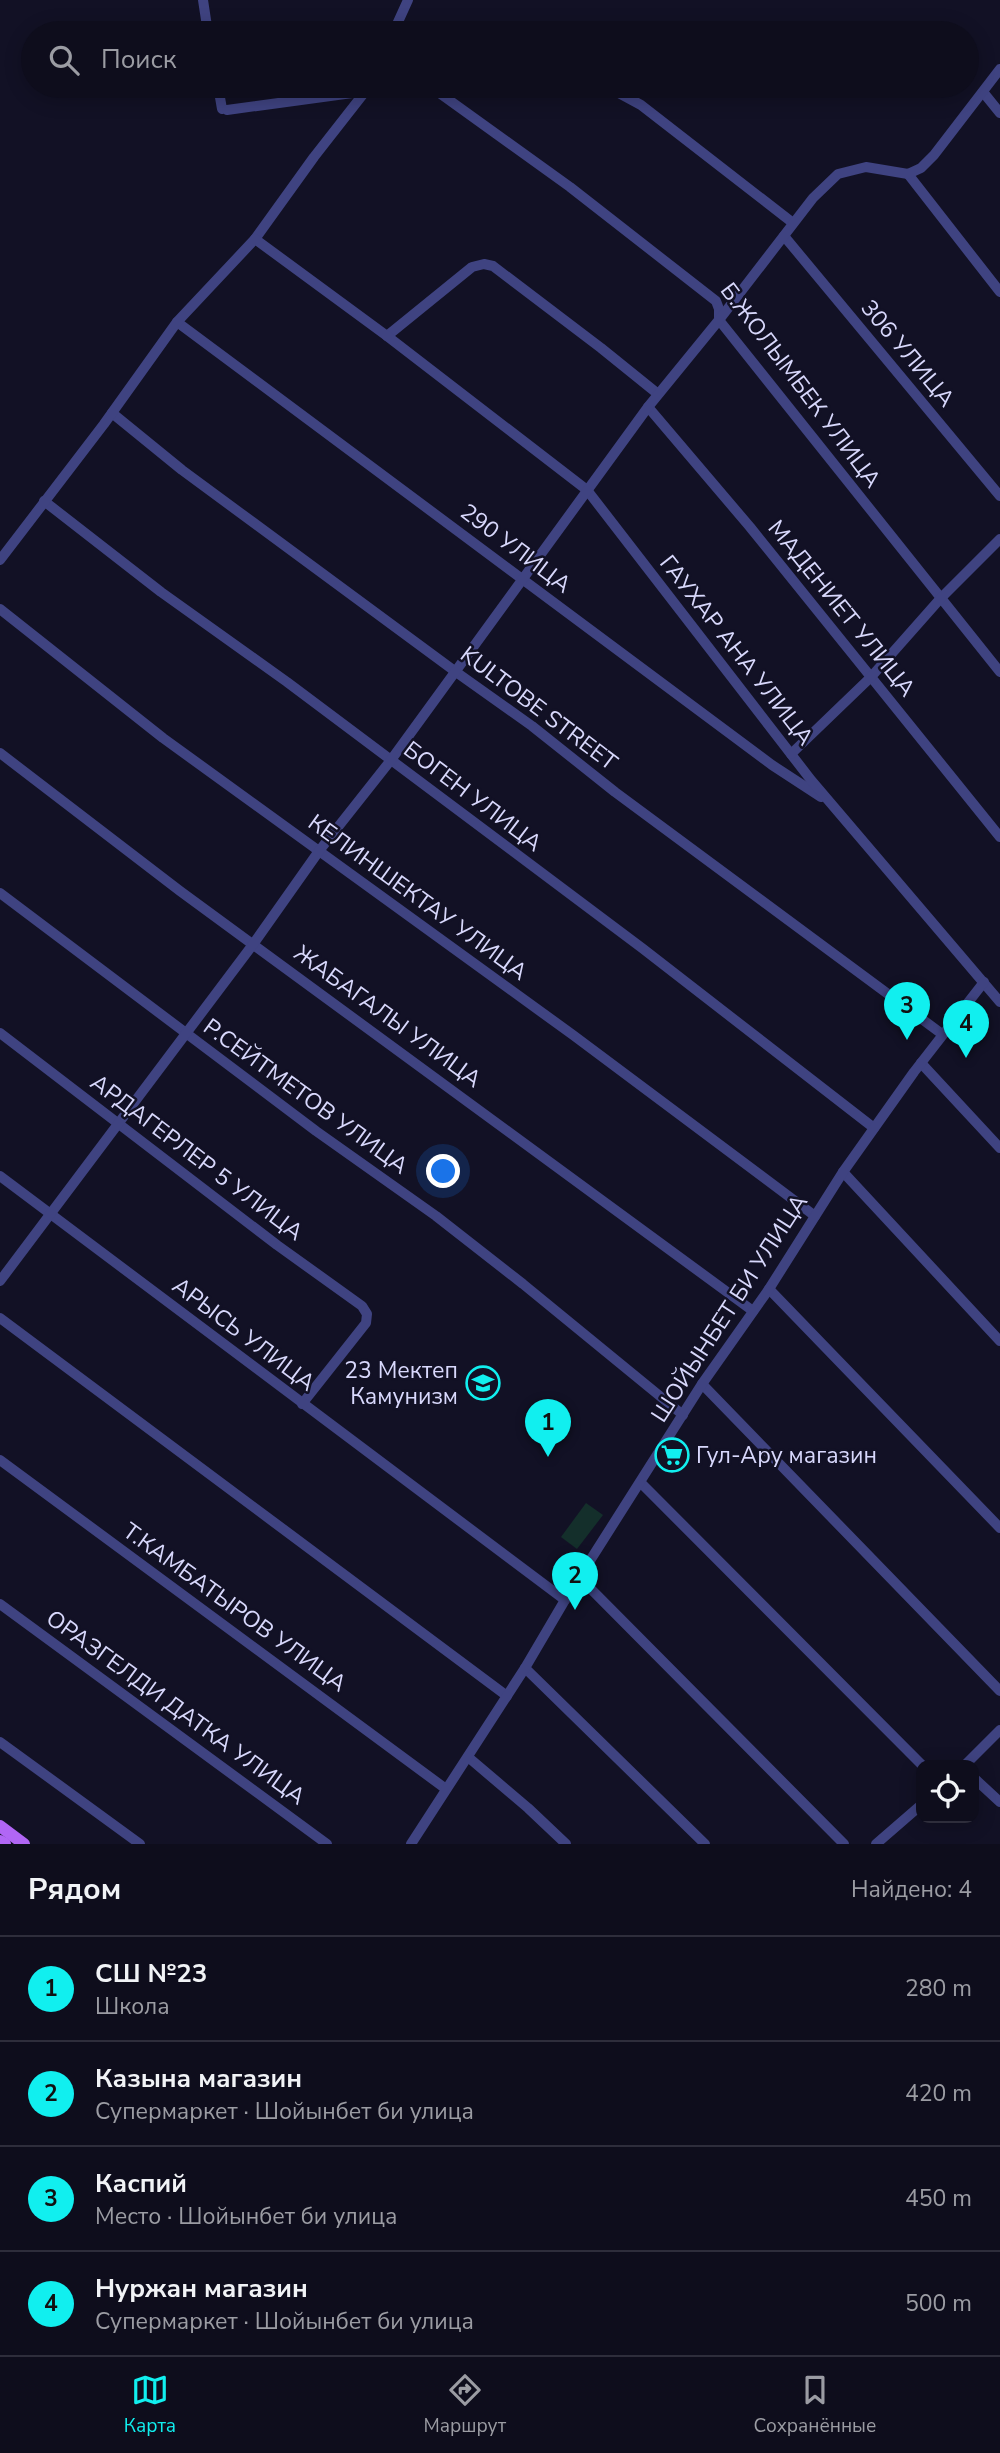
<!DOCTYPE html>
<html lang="ru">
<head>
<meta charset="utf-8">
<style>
	:root { --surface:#0e0d1c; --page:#1c1b29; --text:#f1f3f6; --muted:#9b9ca3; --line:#2e2d3b; --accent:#11efef }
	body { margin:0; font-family:"Nunito Sans",sans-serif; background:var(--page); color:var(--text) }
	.controls { position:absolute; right:21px; bottom:21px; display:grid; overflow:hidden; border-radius:14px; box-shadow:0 4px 18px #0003 }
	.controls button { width:63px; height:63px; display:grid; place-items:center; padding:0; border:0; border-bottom:2px solid var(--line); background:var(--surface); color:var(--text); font:35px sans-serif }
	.you { position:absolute; left:444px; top:1172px; width:24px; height:24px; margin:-18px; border:5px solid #fff; border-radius:50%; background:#1a73e8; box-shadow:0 0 0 10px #1a73e833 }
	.badge { display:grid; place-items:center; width:46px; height:46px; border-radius:50%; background:var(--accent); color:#111; font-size:23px; font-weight:700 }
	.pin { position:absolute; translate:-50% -58px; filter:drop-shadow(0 2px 4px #0008) }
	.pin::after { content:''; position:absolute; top:37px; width:24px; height:21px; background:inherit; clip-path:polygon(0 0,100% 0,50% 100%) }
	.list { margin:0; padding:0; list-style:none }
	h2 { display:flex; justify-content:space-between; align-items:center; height:91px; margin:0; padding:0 28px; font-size:30px }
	h2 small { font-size:23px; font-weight:400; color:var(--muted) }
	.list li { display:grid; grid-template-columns:46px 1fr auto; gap:21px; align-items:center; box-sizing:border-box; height:105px; padding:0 28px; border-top:2px solid var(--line) }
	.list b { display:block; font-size:26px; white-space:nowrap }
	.list p { margin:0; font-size:23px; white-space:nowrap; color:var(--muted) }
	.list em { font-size:23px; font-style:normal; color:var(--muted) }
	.icon { flex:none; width:38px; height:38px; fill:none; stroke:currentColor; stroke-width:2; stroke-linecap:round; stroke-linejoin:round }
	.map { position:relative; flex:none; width:1000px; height:1844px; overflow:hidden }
	.search { position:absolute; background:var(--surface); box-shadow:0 4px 18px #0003; left:21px; right:21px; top:21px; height:77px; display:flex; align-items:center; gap:18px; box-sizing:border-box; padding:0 24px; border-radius:38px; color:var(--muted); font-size:26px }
	.sheet { height:511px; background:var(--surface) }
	nav { display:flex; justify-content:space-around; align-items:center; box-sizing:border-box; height:98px; border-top:2px solid var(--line); background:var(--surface); font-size:19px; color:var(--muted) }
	nav a { display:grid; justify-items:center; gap:4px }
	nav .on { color:var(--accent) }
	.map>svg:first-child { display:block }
	.green { fill:#142f2b }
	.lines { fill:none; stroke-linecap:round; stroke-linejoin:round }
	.minor { stroke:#3f4381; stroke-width:10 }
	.major { stroke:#b166f5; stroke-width:12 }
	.labels { text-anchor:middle; stroke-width:5; stroke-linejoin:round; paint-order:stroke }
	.street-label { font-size:23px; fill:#d8d8fc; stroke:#121125 }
	.poi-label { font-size:23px; fill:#d8d8fc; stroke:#121125; text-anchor:end }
</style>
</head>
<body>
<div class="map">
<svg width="1000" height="1844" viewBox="0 0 1000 1844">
	<rect width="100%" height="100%" fill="#121125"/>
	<!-- green -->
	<path class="green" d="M586 1503 603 1515 577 1549 561 1537Z"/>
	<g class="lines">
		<!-- minor -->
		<g class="minor">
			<path d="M203 0 208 33"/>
			<path d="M393 33 408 0"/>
			<path d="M218 86 222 109"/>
			<path d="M606 86 641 105 793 223"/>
			<path d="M431 87 570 187 716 301 719 309V320L1000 672"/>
			<path d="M983 92 1000 113"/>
			<path d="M227 110 367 91 437 86"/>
			<path d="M908 174 1000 292"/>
			<path d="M784 236 1000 496"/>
			<path d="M255 239 314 157 368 88"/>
			<path d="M177 322 772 765 821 797"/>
			<path d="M387 336 472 267 484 264 493 266 601 348 658 394"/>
			<path d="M648 407 750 527 1000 837"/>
			<path d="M112 413 182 470 456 672 532 726 615 792 942 1034"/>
			<path d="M44 501 161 592 287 682 642 948 874 1128"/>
			<path d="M0 560 104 424 177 322 255 239 387 336 587 490 811 780 1000 1002"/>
			<path d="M0 609 163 738 573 1035 815 1216"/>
			<path d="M0 753 180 891 753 1311"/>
			<path d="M791 754 871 677 940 599 1000 539"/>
			<path d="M0 893 316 1131 436 1216 523 1284 683 1415"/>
			<path d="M0 1033 277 1245 362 1306 367 1314 366 1323 302 1404"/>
			<path d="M921 1063 1000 1148"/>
			<path d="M843 1172 1000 1341"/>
			<path d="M0 1176 565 1600"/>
			<path d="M0 1281 254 943 319 851 391 760 648 407 719 320 813 198 838 174 866 167 908 174 921 168 934 155 1000 69"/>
			<path d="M769 1289 1000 1528"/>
			<path d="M0 1318 507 1696"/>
			<path d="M702 1384 1000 1691"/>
			<path d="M0 1460 446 1789"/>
			<path d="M641 1483 922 1765"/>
			<path d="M580 1578 844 1844"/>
			<path d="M0 1604 327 1844"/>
			<path d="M525 1668 705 1844"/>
			<path d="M0 1742 140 1844"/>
			<path d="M468 1757 528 1808 566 1844"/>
			<path d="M965 1765 1000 1730"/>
			<path d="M974 1778 1000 1802"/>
			<path d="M411 1844 525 1668 565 1600 702 1384 769 1289 843 1172 914 1072 984 982"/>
			<path d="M876 1844 921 1805"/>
		</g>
		<!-- major -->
		<g class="major">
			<path d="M0 1826 24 1844"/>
			<path d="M0 1841 5 1844"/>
		</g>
	</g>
	<!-- icons -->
	<defs>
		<symbol id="school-ring" viewBox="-11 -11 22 22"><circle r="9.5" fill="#121125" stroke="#11efef" stroke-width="1.5"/><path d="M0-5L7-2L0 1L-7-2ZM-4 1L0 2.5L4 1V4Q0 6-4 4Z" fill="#11efef"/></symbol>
		<symbol id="supermarket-ring" viewBox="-11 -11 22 22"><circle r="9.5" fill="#121125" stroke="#11efef" stroke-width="1.5"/><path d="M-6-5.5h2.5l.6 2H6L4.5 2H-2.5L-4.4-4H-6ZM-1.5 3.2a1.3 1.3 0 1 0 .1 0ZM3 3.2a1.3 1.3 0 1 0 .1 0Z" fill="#11efef"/></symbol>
	</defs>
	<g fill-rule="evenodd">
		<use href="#school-ring" x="464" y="1364" width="38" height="38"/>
		<use href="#supermarket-ring" x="653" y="1436" width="38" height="38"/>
	</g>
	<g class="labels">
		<!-- street labels -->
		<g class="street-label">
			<text transform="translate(908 353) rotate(50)" y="8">306 УЛИЦА</text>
			<text transform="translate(801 385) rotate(53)" y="8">Б.ЖОЛЫМБЕК УЛИЦА</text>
			<text transform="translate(516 548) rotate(37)" y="8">290 УЛИЦА</text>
			<text transform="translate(842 608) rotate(51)" y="8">МАДЕНИЕТ УЛИЦА</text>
			<text transform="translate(737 650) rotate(52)" y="8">ГАУХАР АНА УЛИЦА</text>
			<text transform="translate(539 708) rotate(37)" y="8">KULTOBE STREET</text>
			<text transform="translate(473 796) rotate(37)" y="8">БОГЕН УЛИЦА</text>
			<text transform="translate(418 897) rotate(36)" y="8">КЕЛИНШЕКТАУ УЛИЦА</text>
			<text transform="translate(388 1016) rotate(36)" y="8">ЖАБАГАЛЫ УЛИЦА</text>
			<text transform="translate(306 1096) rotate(36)" y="8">Р.СЕЙТМЕТОВ УЛИЦА</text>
			<text transform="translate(197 1157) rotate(37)" y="8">АРДАГЕРЛЕР 5 УЛИЦА</text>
			<text transform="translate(729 1308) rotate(-57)" y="8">ШОЙЫНБЕТ БИ УЛИЦА</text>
			<text transform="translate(244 1334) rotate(37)" y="8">АРЫСЬ УЛИЦА</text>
			<text transform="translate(235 1607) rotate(36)" y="8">Т.КАМБАТЫРОВ УЛИЦА</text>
			<text transform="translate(176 1707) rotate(36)" y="8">ОРАЗГЕЛДИ ДАТКА УЛИЦА</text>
		</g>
		<!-- poi labels -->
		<g class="poi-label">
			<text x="458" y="1378">23 Мектеп<tspan x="458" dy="26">Камунизм</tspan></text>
			<text x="696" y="1463" text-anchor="start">Гул-Ару магазин</text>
		</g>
	</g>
</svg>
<div class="controls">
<button><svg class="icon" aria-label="locate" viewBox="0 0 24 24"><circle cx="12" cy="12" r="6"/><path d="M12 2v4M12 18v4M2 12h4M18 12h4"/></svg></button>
</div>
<div class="you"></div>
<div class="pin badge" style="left:548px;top:1457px">1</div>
<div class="pin badge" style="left:575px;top:1610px">2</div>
<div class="pin badge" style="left:907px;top:1040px">3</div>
<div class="pin badge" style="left:966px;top:1058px">4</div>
<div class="search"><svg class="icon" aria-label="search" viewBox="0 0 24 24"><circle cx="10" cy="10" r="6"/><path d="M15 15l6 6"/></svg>Поиск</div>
</div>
<section class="sheet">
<h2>Рядом<small>Найдено: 4</small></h2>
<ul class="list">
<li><span class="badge">1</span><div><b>СШ №23</b><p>Школа</p></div><em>280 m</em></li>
<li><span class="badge">2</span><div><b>Казына магазин</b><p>Супермаркет · Шойынбет би улица</p></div><em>420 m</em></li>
<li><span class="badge">3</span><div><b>Каспий</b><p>Место · Шойынбет би улица</p></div><em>450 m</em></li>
<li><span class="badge">4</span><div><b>Нуржан магазин</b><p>Супермаркет · Шойынбет би улица</p></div><em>500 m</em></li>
</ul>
</section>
<nav>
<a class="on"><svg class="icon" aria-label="map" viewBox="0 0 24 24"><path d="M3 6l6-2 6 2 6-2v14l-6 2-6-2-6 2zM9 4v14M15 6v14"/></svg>Карта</a>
<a><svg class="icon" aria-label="directions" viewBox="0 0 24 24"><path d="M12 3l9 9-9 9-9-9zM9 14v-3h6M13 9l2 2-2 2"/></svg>Маршрут</a>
<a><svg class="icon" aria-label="saved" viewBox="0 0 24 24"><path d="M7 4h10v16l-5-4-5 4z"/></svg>Сохранённые</a>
</nav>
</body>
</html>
